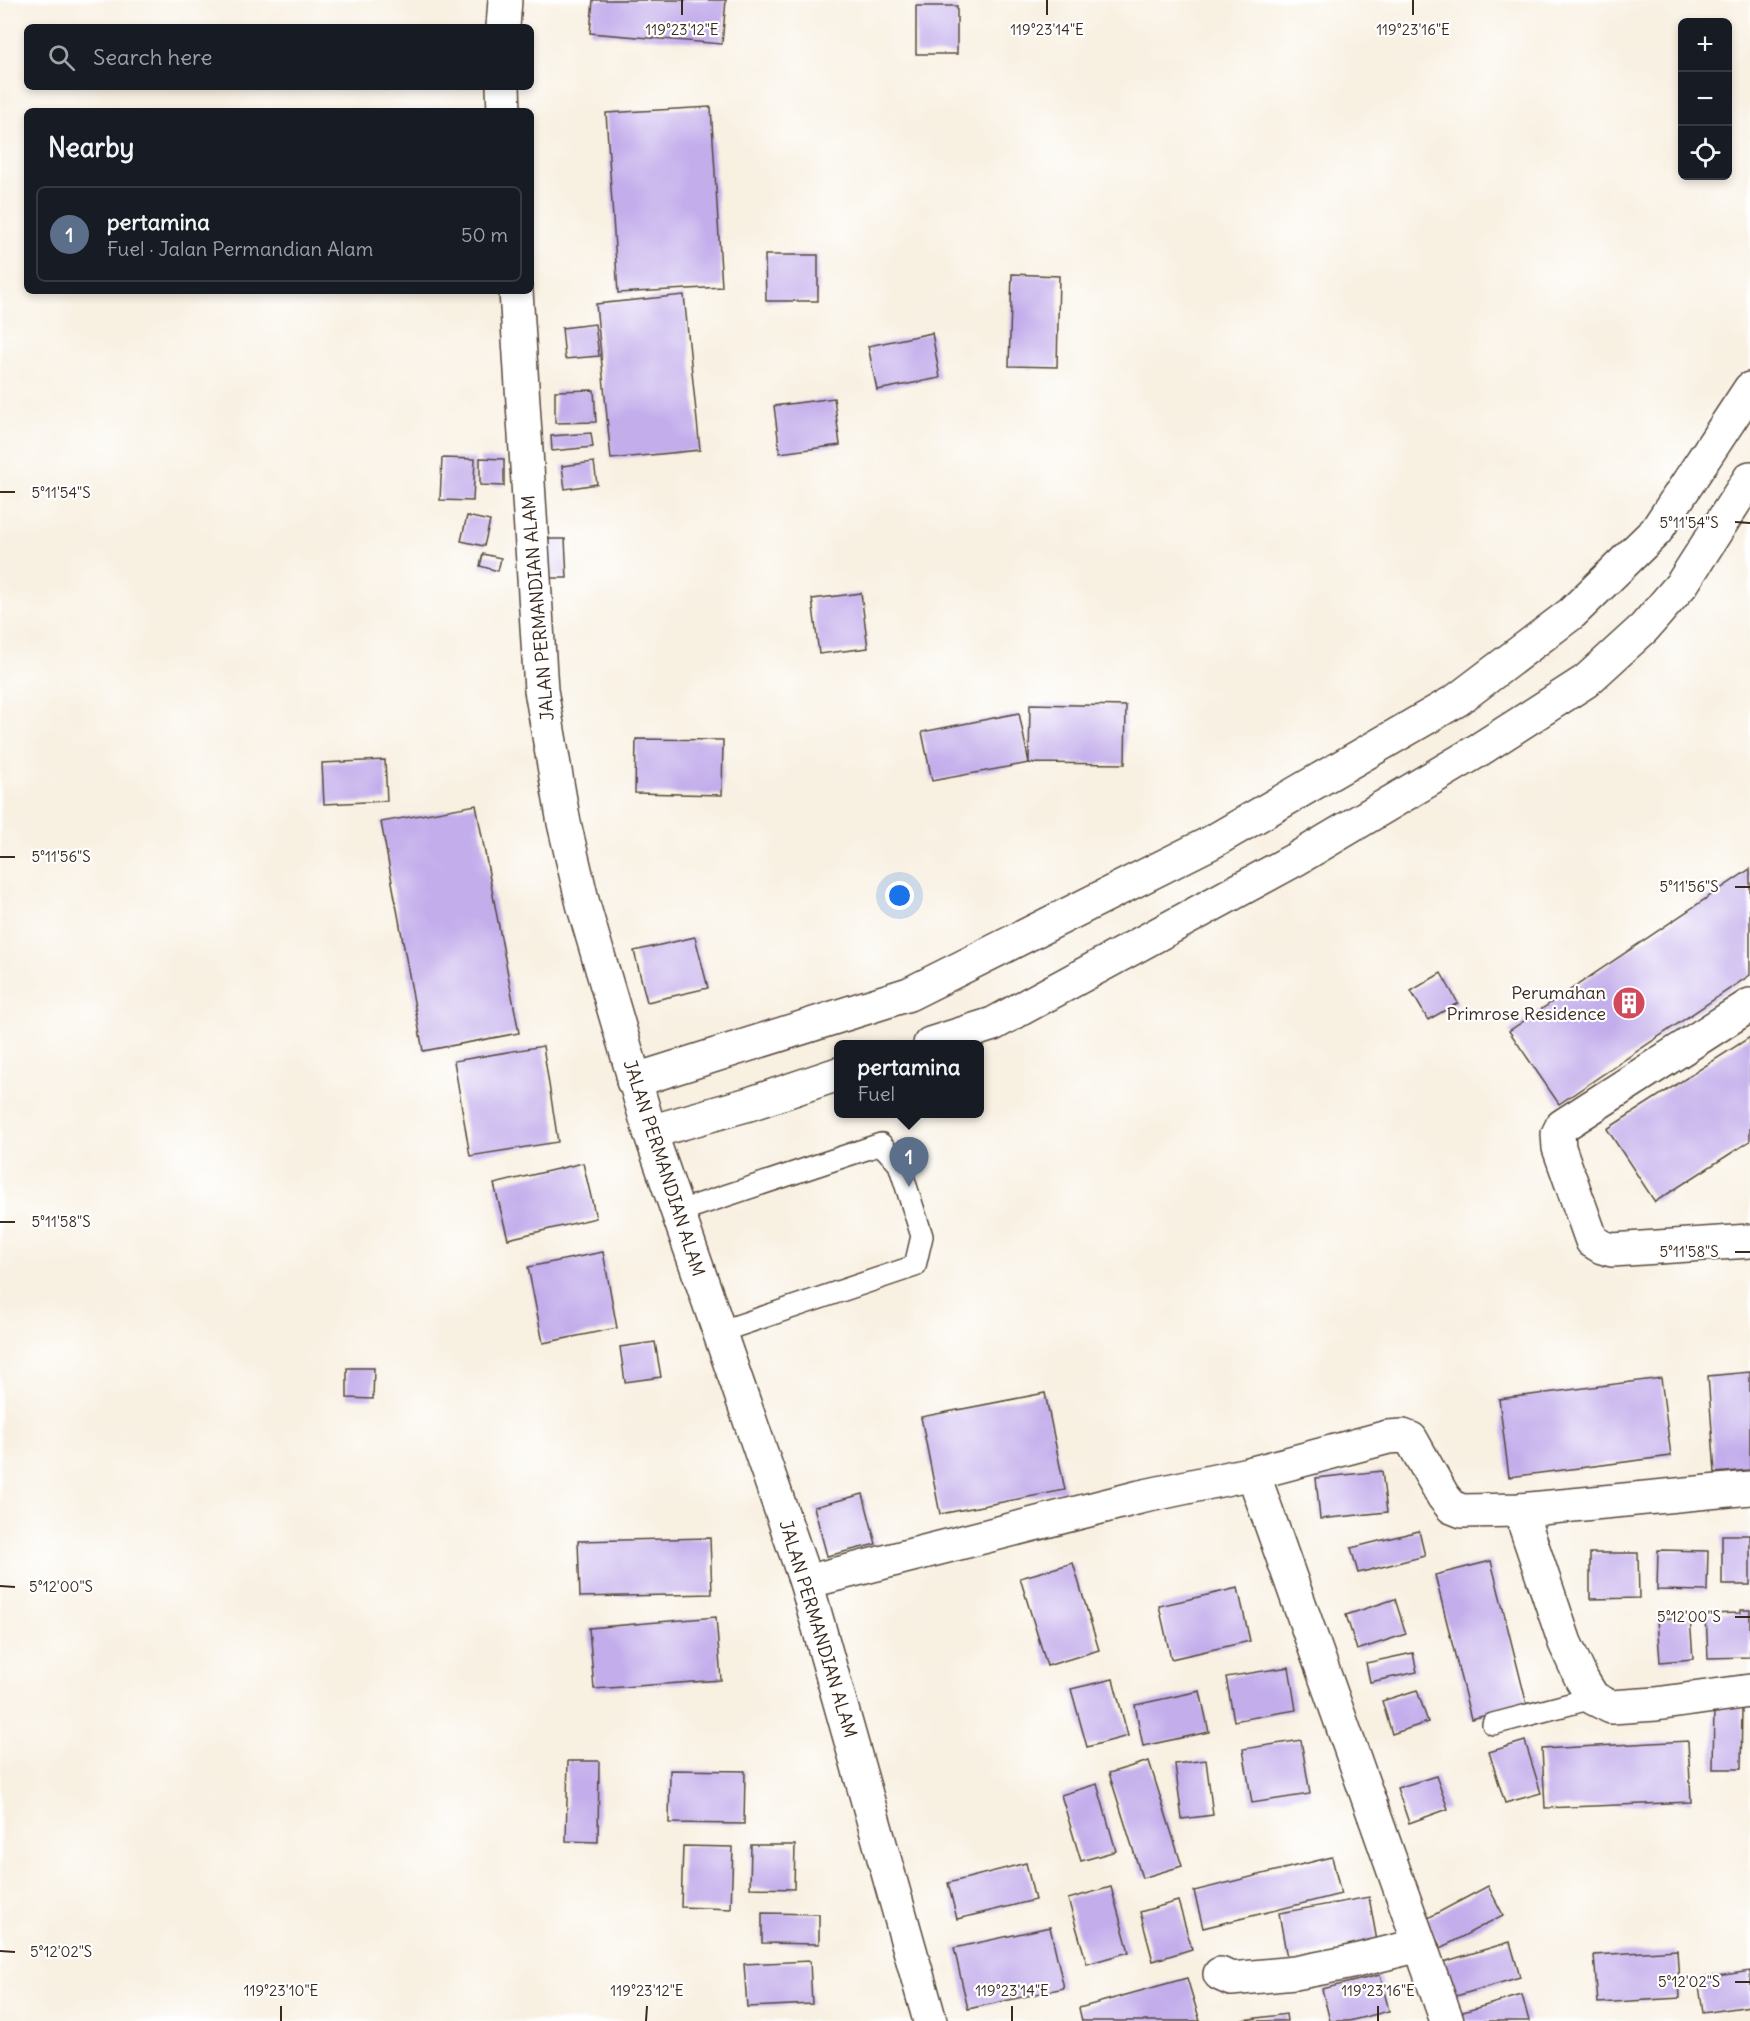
<!DOCTYPE html>
<html lang="en">
<head>
<meta charset="utf-8">
<style>
	:root { --surface:#171b24; --page:#242831; --text:#f1f3f6; --muted:#9ea1a6; --line:#363941; --accent:#d1495b }
	body { margin:0; font-family:Delius,sans-serif; background:var(--page); color:var(--text) }
	.controls { position:absolute; right:18px; top:18px; display:grid; overflow:hidden; border-radius:9px; box-shadow:0 3px 9px #0003 }
	.controls button { width:54px; height:54px; display:grid; place-items:center; padding:0; border:0; border-bottom:2px solid var(--line); background:var(--surface); color:var(--text); font:30px sans-serif }
	.you { position:absolute; left:900px; top:896px; width:21px; height:21px; margin:-15px; border:4px solid #fff; border-radius:50%; background:#1a73e8; box-shadow:0 0 0 9px #1a73e833 }
	.badge { display:grid; place-items:center; width:39px; height:39px; border-radius:50%; background:var(--accent); color:#fff; font-size:20px; font-weight:700 }
	.pin { position:absolute; translate:-50% -50px; filter:drop-shadow(0 2px 3px #0008) }
	.pin::after { content:''; position:absolute; top:32px; width:21px; height:18px; background:inherit; clip-path:polygon(0 0,100% 0,50% 100%) }
	.popup { position:absolute; left:834px; top:1040px; width:150px; height:78px; box-sizing:border-box; display:grid; place-content:center; border-radius:9px; background:var(--surface); filter:drop-shadow(0 2px 4px #0005); font-size:20px; white-space:nowrap; color:var(--muted) }
	.popup b { font-size:22px; color:var(--text) }
	.popup::after { content:''; position:absolute; left:50%; top:100%; margin-left:-12px; border:12px solid transparent; border-top-color:var(--surface) }
	.list { margin:0; padding:0; list-style:none }
	h2 { display:flex; justify-content:space-between; align-items:center; height:78px; margin:0; padding:0 24px; font-size:26px }
	h2 small { font-size:20px; font-weight:400; color:var(--muted) }
	.list li { display:grid; grid-template-columns:39px 1fr auto; gap:18px; align-items:center; box-sizing:border-box; height:96px; margin:0 12px 12px; padding:0 12px; border:2px solid var(--line); border-radius:9px }
	.list b { display:block; font-size:22px; white-space:nowrap }
	.list p { margin:0; font-size:20px; white-space:nowrap; color:var(--muted) }
	.list em { font-size:20px; font-style:normal; color:var(--muted) }
	.icon { flex:none; width:33px; height:33px; fill:none; stroke:currentColor; stroke-width:2; stroke-linecap:round; stroke-linejoin:round }
	.map { position:relative; flex:none; width:1750px; height:2021px; overflow:hidden }
	.search { position:absolute; background:var(--surface); box-shadow:0 3px 9px #0003; left:24px; top:24px; width:510px; height:66px; display:flex; align-items:center; gap:15px; box-sizing:border-box; padding:0 21px; border-radius:9px; color:var(--muted); font-size:22px }
	.panel { position:absolute; background:var(--surface); box-shadow:0 3px 9px #0003; left:24px; top:108px; width:510px; height:186px; border-radius:9px }
	.map>svg:first-child { display:block }
	.building { fill:#c3adeb }
	.lines { fill:none; stroke-linecap:round; stroke-linejoin:round }
	.service-casing { stroke:#57483b; stroke-width:24 }
	.minor-casing { stroke:#57483b; stroke-width:36 }
	.secondary-casing { stroke:#57483b; stroke-width:36 }
	.service { stroke:#fff; stroke-width:21 }
	.minor { stroke:#fff; stroke-width:33 }
	.secondary { stroke:#fff; stroke-width:33 }
	.ticks { fill:none; stroke:#3b2a1e; stroke-width:2 }
	.labels { text-anchor:middle; stroke-width:4.5; stroke-linejoin:round; paint-order:stroke }
	.street-label { font-size:18px; fill:#3b2a1e; stroke:#fff }
	.poi-label { font-size:18px; fill:#3b2a1e; stroke:#fff; text-anchor:end }
	.ticks-label { font-size:15px; text-anchor:middle; fill:#3b2a1e; stroke:#fff; stroke-width:4.5; stroke-linejoin:round; paint-order:stroke }
</style>
</head>
<body>
<div class="map">
<svg width="1750" height="2021" viewBox="0 0 1750 2021">
	<rect width="100%" height="100%" fill="#fff"/>
	<filter id="ink" filterUnits="userSpaceOnUse"><feTurbulence type="fractalNoise" baseFrequency=".0167" numOctaves="2"/><feDisplacementMap in="SourceGraphic" scale="12" xChannelSelector="R" yChannelSelector="G"/><feConvolveMatrix kernelMatrix="1 2 1 2 8 2 1 2 1" color-interpolation-filters="sRGB"/></filter>
	<filter id="wash" filterUnits="userSpaceOnUse"><feTurbulence type="fractalNoise" baseFrequency=".008" numOctaves="4" result="noise"/><feDisplacementMap in="SourceGraphic" scale="24" xChannelSelector="R" yChannelSelector="G"/><feGaussianBlur stdDeviation="1.35" result="paint"/><feColorMatrix in="noise" values="0 0 0 0 0 0 0 0 0 0 0 0 0 0 0 0 0 1.4 0 .05"/><feComposite in="paint" operator="in"/></filter>
	<g filter="url(#wash)">
		<rect width="100%" height="100%" fill="#f8f0e1"/>
		<g id="blocks">
			<!-- building -->
			<g class="building">
				<path d="M593 0H726L722 44 590 33Z"/>
				<rect x="916" y="6" width="41" height="48"/>
				<path d="M711 107 722 287 618 293 606 113Z"/>
				<path d="M765 255H818V301H766Z"/>
				<path d="M1012 274 1059 276 1057 367 1009 366Z"/>
				<path d="M684 295 700 450 611 459 596 304Z"/>
				<path d="M595 324 599 356 565 359 562 328Z"/>
				<path d="M932 333 940 378 877 390 868 346Z"/>
				<path d="M594 390 596 422 555 423V391Z"/>
				<path d="M834 398 840 445 780 453 774 406Z"/>
				<path d="M591 433 593 447 552 451 551 436Z"/>
				<path d="M442 458 475 459 473 501 440 500Z"/>
				<path d="M480 458 504 459V486L480 485Z"/>
				<path d="M594 462 597 484 565 489 562 466Z"/>
				<path d="M467 516 490 521 484 546 461 541Z"/>
				<path d="M545 539H565L567 578H547Z"/>
				<path d="M483 554 501 558 498 571 480 566Z"/>
				<path d="M861 593 868 648 819 654 812 599Z"/>
				<path d="M1030 704 1126 706 1125 764 1029 763 932 781 922 732 1019 713 1029 763Z"/>
				<path d="M636 739 723 740 722 795 635 793Z"/>
				<path d="M385 760 387 801 324 804 322 763Z"/>
				<path d="M476 805 519 1033 423 1051 381 822Z"/>
				<path d="M1750 869V975L1559 1104 1509 1031Z"/>
				<path d="M695 937 708 988 647 1002 634 951Z"/>
				<path d="M1441 973 1458 1003 1428 1020 1411 991Z"/>
				<path d="M1750 1037V1141L1655 1202 1607 1129Z"/>
				<path d="M543 1046 558 1142 470 1156 454 1061Z"/>
				<path d="M583 1163 596 1218 508 1239 494 1184Z"/>
				<path d="M603 1252 617 1328 543 1343 528 1267Z"/>
				<path d="M655 1342 661 1377 625 1382 620 1347Z"/>
				<path d="M347 1368H374L373 1399 347 1398Z"/>
				<path d="M1750 1372V1470L1715 1473 1708 1376Z"/>
				<path d="M1661 1378 1671 1456 1509 1477 1499 1399Z"/>
				<path d="M1045 1393 1065 1490 940 1514 921 1417Z"/>
				<path d="M1382 1471 1387 1512 1320 1519 1316 1478Z"/>
				<path d="M863 1494 876 1544 827 1556 814 1507Z"/>
				<path d="M1419 1531 1425 1556 1358 1573 1351 1548Z"/>
				<rect x="1722" y="1535" width="28" height="50"/>
				<path d="M710 1538 712 1594 580 1597 578 1541Z"/>
				<path d="M1658 1550 1708 1551 1707 1591 1657 1590Z"/>
				<path d="M1590 1553H1638L1639 1598 1590 1599Z"/>
				<path d="M1491 1561 1527 1705 1471 1719 1435 1575Z"/>
				<path d="M1073 1563 1099 1650 1047 1666 1020 1578Z"/>
				<path d="M1238 1588 1250 1641 1171 1659 1159 1606Z"/>
				<path d="M1395 1599 1406 1634 1357 1650 1346 1615Z"/>
				<path d="M1741 1610H1750V1657L1708 1658 1706 1614 1741 1613Z"/>
				<path d="M716 1617 721 1680 594 1689 589 1628Z"/>
				<path d="M1690 1617 1693 1659 1660 1662 1657 1619Z"/>
				<path d="M1413 1653 1417 1672 1370 1682 1366 1663Z"/>
				<path d="M1289 1667 1296 1710 1234 1721 1226 1677Z"/>
				<path d="M1113 1679 1128 1736 1087 1747 1071 1689Z"/>
				<path d="M1417 1690 1428 1722 1392 1734 1382 1701Z"/>
				<path d="M1200 1691 1209 1732 1143 1746 1135 1705Z"/>
				<path d="M1714 1707 1742 1708 1741 1769H1713Z"/>
				<path d="M1301 1740 1310 1794 1252 1803 1243 1749Z"/>
				<path d="M1525 1741 1541 1793 1505 1803 1489 1752Z"/>
				<path d="M1688 1741 1691 1802 1545 1808 1542 1749Z"/>
				<path d="M1206 1760 1213 1815 1182 1819 1175 1764Z"/>
				<path d="M568 1761H599L598 1842 566 1841Z"/>
				<path d="M1149 1761 1182 1866 1142 1878 1109 1773Z"/>
				<path d="M670 1770 745 1771 744 1824 669 1823Z"/>
				<path d="M1436 1776 1448 1809 1409 1823 1397 1788Z"/>
				<path d="M1097 1784 1116 1851 1081 1861 1061 1795Z"/>
				<path d="M751 1845H795L794 1889 750 1888Z"/>
				<path d="M683 1846 733 1847 731 1909 681 1907Z"/>
				<path d="M1332 1857 1341 1894 1203 1928 1194 1891Z"/>
				<path d="M1026 1863 1035 1900 957 1919 948 1883Z"/>
				<path d="M1488 1886 1503 1915 1441 1948 1426 1919Z"/>
				<path d="M1111 1887 1129 1952 1087 1964 1068 1899Z"/>
				<path d="M1369 1897 1377 1941 1287 1958 1279 1913Z"/>
				<path d="M1178 1901 1192 1949 1153 1961 1140 1912Z"/>
				<path d="M762 1913 819 1914V1944L762 1943Z"/>
				<path d="M1050 1927 1064 1988 968 2009 954 1948Z"/>
				<path d="M1510 1942 1520 1977 1453 1997 1443 1962Z"/>
				<path d="M1677 1950 1680 1998 1598 2003 1594 1955Z"/>
				<path d="M810 1961 812 2004 747 2007 744 1964Z"/>
				<path d="M1750 1971V2006L1703 2013 1698 1979Z"/>
				<path d="M1380 1975 1389 2011 1349 2021H1330L1322 1989Z"/>
				<path d="M1187 1978 1200 2021H1082L1079 2008Z"/>
				<path d="M1522 1995 1529 2021H1450L1449 2016Z"/>
				<path d="M1286 2014 1287 2021H1243V2020Z"/>
			</g>
		</g>
	</g>
	<g filter="url(#ink)">
		<use href="#blocks" fill-opacity="0" stroke="#57483b" stroke-width="1.5"/>
		<g class="lines">
			<defs>
				<g id="service">
					<path d="M677 1212 881 1144 899 1164 922 1236 915 1266 719 1332"/>
					<path d="M1493 1724 1593 1698"/>
				</g>
				<g id="minor">
					<path d="M1750 1005 1562 1126 1558 1134 1559 1148 1592 1241 1602 1247 1612 1250 1750 1241"/>
					<path d="M930 1044 993 1024 1296 859 1474 753 1586 681 1644 628 1682 584 1750 478"/>
					<path d="M633 1081 909 994 1212 842 1457 700 1572 613 1656 531 1750 389"/>
					<path d="M650 1132 749 1104 838 1074"/>
					<path d="M1253 1473 1447 2021"/>
					<path d="M1520 1510 1565 1643 1582 1680 1593 1698 1611 1707 1656 1704 1750 1691"/>
					<path d="M806 1582 1140 1497 1253 1473 1388 1437 1403 1436 1411 1439 1443 1496 1452 1507 1462 1511 1520 1510 1750 1488"/>
					<path d="M1220 1974 1231 1979 1295 1973 1347 1963 1420 1945"/>
				</g>
				<g id="secondary">
					<path d="M503 27 505 0"/>
					<path d="M503 87 504 111"/>
					<path d="M516 291 541 690 564 823 583 904 650 1132 806 1582 930 2021"/>
				</g>
			</defs>
			<!-- service casing -->
			<use href="#service" class="service-casing"/>
			<!-- minor casing -->
			<use href="#minor" class="minor-casing"/>
			<!-- secondary casing -->
			<use href="#secondary" class="secondary-casing"/>
			<!-- service -->
			<use href="#service" class="service"/>
			<!-- minor -->
			<use href="#minor" class="minor"/>
			<!-- secondary -->
			<use href="#secondary" class="secondary"/>
		</g>
	</g>
	<!-- ticks -->
	<path class="ticks" d="M682 15V0M1047 15V0M1413 15V0M0 492H15M1735 522 1750 523M0 857H15M1735 887H1750M0 1222H15M1735 1252H1750M0 1586 15 1587M1735 1617H1750M0 1951 15 1952M1735 1982H1750M281 2021V2006M646 2021 647 2006M1012 2021V2006M1378 2021V2006"/>
	<!-- icons -->
	<defs>
		<symbol id="building-disc" viewBox="-11 -11 22 22"><circle r="9.5" fill="#d1495b" stroke="#fff"/><path d="M-4-6H4V6H1V3H-1V6H-4ZM-2.5-4.3h1.7v1.8h-1.7ZM.8-4.3h1.7v1.8H.8ZM-2.5-1h1.7V.8h-1.7ZM.8-1h1.7V.8H.8Z" fill="#fff"/></symbol>
	</defs>
	<g fill-rule="evenodd">
		<use href="#building-disc" x="1610" y="984" width="38" height="38"/>
	</g>
	<g class="labels">
		<!-- street labels -->
		<g class="street-label">
			<text transform="translate(538 608) rotate(-95)" y="6">JALAN PERMANDIAN ALAM</text>
			<text transform="translate(664 1168) rotate(72)" y="6">JALAN PERMANDIAN ALAM</text>
			<text transform="translate(818 1629) rotate(73)" y="6">JALAN PERMANDIAN ALAM</text>
		</g>
		<!-- poi labels -->
		<g class="poi-label">
			<text x="1606" y="999">Perumahan<tspan x="1606" dy="21">Primrose Residence</tspan></text>
		</g>
	</g>
	<g class="ticks-label">
		<text x="682" y="35">119°23'12"E</text>
		<text x="1047" y="35">119°23'14"E</text>
		<text x="1413" y="35">119°23'16"E</text>
		<text x="61" y="498">5°11'54"S</text>
		<text x="1689" y="528">5°11'54"S</text>
		<text x="61" y="862">5°11'56"S</text>
		<text x="1689" y="892">5°11'56"S</text>
		<text x="61" y="1227">5°11'58"S</text>
		<text x="1689" y="1257">5°11'58"S</text>
		<text x="61" y="1592">5°12'00"S</text>
		<text x="1689" y="1622">5°12'00"S</text>
		<text x="61" y="1957">5°12'02"S</text>
		<text x="1689" y="1987">5°12'02"S</text>
		<text x="281" y="1996">119°23'10"E</text>
		<text x="647" y="1996">119°23'12"E</text>
		<text x="1012" y="1996">119°23'14"E</text>
		<text x="1378" y="1996">119°23'16"E</text>
	</g>
</svg>
<div class="controls">
<button>+</button>
<button>−</button>
<button><svg class="icon" aria-label="locate" viewBox="0 0 24 24"><circle cx="12" cy="12" r="6"/><path d="M12 2v4M12 18v4M2 12h4M18 12h4"/></svg></button>
</div>
<div class="you"></div>
<div class="pin badge" style="left:909px;top:1187px;background:#5c6f8a">1</div>
<div class="popup"><b>pertamina</b>Fuel</div>
<div class="search"><svg class="icon" aria-label="search" viewBox="0 0 24 24"><circle cx="10" cy="10" r="6"/><path d="M15 15l6 6"/></svg>Search here</div>
<section class="panel">
<h2>Nearby<small></small></h2>
<ul class="list">
<li><span class="badge" style="background:#5c6f8a">1</span><div><b>pertamina</b><p>Fuel · Jalan Permandian Alam</p></div><em>50 m</em></li>
</ul>
</section>
</div>
</body>
</html>
